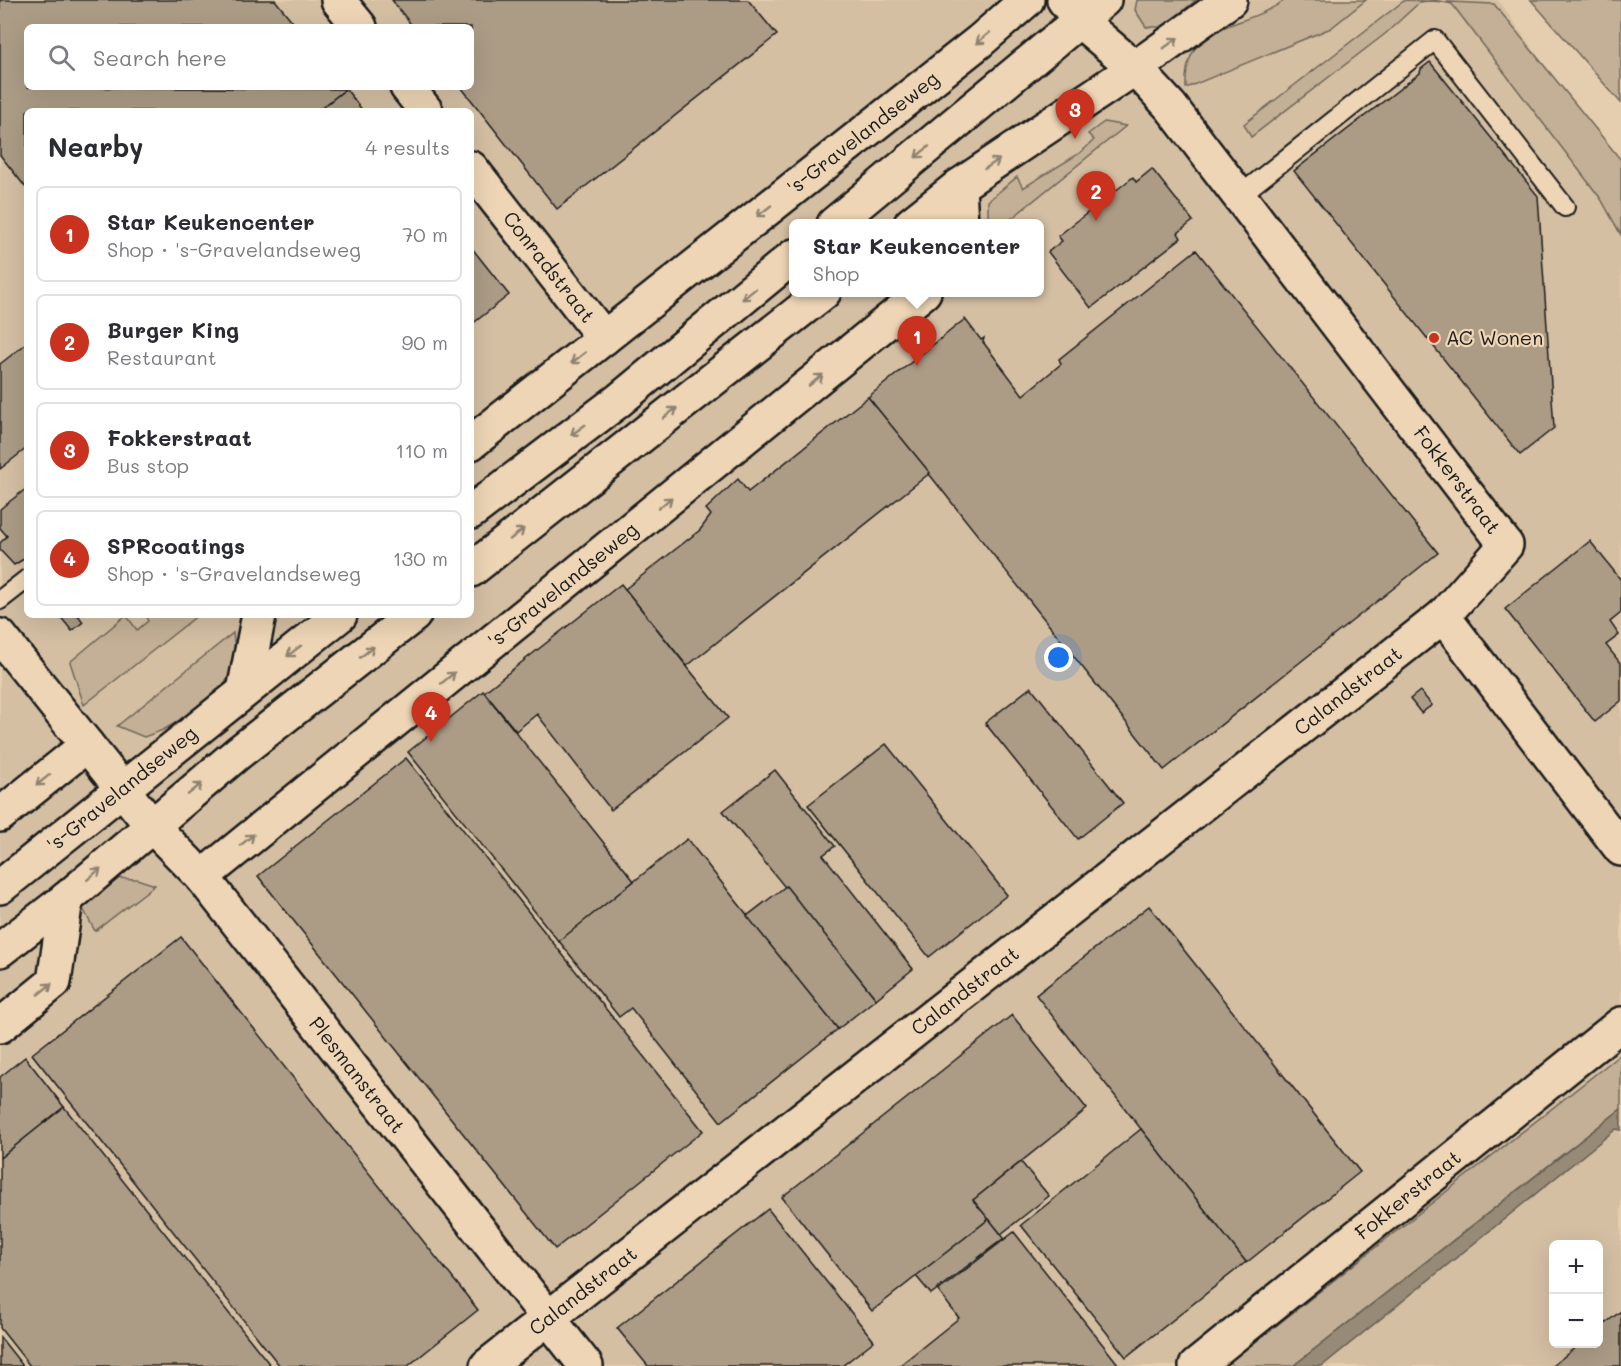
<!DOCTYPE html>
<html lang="en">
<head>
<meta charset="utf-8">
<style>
	:root { --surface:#fff; --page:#f7f7f7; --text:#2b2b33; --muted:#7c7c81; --line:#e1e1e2; --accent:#c8321e }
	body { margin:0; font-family:Mali,sans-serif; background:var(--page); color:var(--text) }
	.controls { position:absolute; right:18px; bottom:18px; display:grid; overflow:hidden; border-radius:9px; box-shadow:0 6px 24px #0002 }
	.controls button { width:54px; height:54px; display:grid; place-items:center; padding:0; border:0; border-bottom:2px solid var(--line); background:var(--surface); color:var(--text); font:30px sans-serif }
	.you { position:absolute; left:1059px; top:658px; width:21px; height:21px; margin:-15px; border:4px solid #fff; border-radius:50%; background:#1a73e8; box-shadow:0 0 0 9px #1a73e833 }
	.badge { display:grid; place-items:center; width:39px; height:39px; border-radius:50%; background:var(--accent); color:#fff; font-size:20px; font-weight:700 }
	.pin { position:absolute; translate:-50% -50px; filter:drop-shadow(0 2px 3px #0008) }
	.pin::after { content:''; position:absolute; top:32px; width:21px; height:18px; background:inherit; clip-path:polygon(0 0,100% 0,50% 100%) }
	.popup { position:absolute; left:789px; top:219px; width:255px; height:78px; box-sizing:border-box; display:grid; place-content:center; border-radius:9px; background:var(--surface); filter:drop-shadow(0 2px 4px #0005); font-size:20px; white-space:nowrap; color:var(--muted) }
	.popup b { font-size:22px; color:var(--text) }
	.popup::after { content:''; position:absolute; left:50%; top:100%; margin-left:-12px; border:12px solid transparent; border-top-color:var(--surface) }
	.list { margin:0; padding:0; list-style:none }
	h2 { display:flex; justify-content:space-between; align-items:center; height:78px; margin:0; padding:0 24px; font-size:26px }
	h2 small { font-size:20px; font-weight:400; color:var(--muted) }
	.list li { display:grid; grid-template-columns:39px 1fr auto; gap:18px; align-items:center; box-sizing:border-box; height:96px; margin:0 12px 12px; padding:0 12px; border:2px solid var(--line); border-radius:9px }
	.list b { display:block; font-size:22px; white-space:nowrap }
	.list p { margin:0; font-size:20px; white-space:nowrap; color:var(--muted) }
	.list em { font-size:20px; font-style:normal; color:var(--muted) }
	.icon { flex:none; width:33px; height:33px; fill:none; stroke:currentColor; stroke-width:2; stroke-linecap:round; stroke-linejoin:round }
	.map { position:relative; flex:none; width:1621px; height:1366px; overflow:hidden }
	.search { position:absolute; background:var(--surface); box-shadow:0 6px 24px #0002; left:24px; top:24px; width:450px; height:66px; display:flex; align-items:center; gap:15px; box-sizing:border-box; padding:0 21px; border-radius:9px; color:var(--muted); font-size:22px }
	.panel { position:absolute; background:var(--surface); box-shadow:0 6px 24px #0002; left:24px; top:108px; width:450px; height:510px; border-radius:9px }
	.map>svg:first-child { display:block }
	.built { fill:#d4bfa3; fill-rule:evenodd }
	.green { fill:#c3b096; stroke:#706659; stroke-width:1.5 }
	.water { fill:#978a76; stroke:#665e52; stroke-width:1.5 }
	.building { fill:#ac9c86; stroke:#1c1c1c; stroke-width:1.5 }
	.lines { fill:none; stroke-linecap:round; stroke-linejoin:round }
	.lane-casing { stroke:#1c1c1c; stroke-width:22 }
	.street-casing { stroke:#1c1c1c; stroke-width:38 }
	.secondary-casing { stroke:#1c1c1c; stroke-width:38 }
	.lane { stroke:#edd5b5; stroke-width:18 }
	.street { stroke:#edd5b5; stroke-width:33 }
	.secondary { stroke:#edd5b5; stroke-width:33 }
	.oneway { stroke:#8f8270 }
	.poi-dot { fill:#c8321e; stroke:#edd5b5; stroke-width:2 }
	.labels { text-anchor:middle; stroke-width:4.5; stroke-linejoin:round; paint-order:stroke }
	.street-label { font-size:20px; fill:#1c1c1c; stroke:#edd5b5 }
	.poi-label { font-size:20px; fill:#1c1c1c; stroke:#edd5b5; text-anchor:start }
</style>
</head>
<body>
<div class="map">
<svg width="1621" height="1366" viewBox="0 0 1621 1366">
	<rect width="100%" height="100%" fill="#e5ceaf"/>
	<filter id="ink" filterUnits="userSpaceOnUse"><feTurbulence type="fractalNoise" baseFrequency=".0167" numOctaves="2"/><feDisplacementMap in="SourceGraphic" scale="12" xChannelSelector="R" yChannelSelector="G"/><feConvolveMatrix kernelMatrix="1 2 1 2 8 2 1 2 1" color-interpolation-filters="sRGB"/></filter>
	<g filter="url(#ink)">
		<!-- built -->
		<path class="built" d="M0 0H1498L1621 174V1366H0ZM27 27H471V87H27ZM27 111H471V615H27ZM794 224H1040V292H794ZM1554 1244H1598V1344H1554Z"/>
		<!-- green -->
		<g class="green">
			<path d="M1137 0H1196L1163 27H1146L1135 10Z"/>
			<path d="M1285 0H1366L1331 28 1186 88C1183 20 1242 31 1285 0Z"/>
			<path d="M1405 0 1494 4 1621 160V235L1601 199 1452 4 1435 0 1420 2 1385 34 1251 137 1244 124Z"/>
			<path d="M1531 0H1621V103Z"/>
			<path d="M1104 122 1126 126 1006 223H988V201L1017 177 1023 188 1080 153 1094 140 1088 134Z"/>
			<path d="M126 615 137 630 148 621 145 615H198L84 705 70 662Z"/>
			<path d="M233 633 237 667 208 704 163 730 144 737 117 726Z"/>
			<path d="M112 878 137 879 155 885 95 931 81 905Z"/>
			<path d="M1621 1054V1109L1604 1122 1293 1366H1233L1230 1362Z"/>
		</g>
		<!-- water -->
		<path class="water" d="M1621 1109V1130L1616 1129 1322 1366H1293Z"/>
		<!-- building -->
		<g class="building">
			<path d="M0 0H275L297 27H27V87L346 89 318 111H27V189L0 155Z"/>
			<path d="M392 0H748L777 35 557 209 461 87H471V27H413Z"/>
			<path d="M1430 62 1538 196 1554 428 1520 455 1294 171 1420 73 1421 69Z"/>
			<path d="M346 89 363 111H318Z"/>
			<path d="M1152 169 1193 221 1178 233 1181 238 1091 308 1048 252 1062 241 1058 236 1133 177 1136 182Z"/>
			<path d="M471 247 509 295 471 325Z"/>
			<path d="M1196 250 1438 553 1164 770 868 397 965 319 981 340 984 338 983 342 1023 395 1061 364 1059 359Z"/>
			<path d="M27 343V448L0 469V364Z"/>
			<path d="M868 397 930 473 687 666 625 589 700 530 711 515 706 509 738 479 748 492Z"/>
			<path d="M27 488V557L14 565 0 550V543L7 536 0 528V509Z"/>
			<path d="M1590 541 1621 580V613L1610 622 1619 635 1606 645 1621 664V701L1595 722 1505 609Z"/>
			<path d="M621 584 728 718 611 810 537 714 516 731 484 692Z"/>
			<path d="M59 615H78L83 622 72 631Z"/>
			<path d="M1031 687 1123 803 1078 839 985 723Z"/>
			<path d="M483 691 634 881 559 942 408 752Z"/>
			<path d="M1420 691 1432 705 1421 713 1410 699Z"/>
			<path d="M886 744 1007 895 929 957 808 805Z"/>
			<path d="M406 758 703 1131 555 1249 258 876Z"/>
			<path d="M775 770 835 846 823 855 913 969 876 999 723 811Z"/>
			<path d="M687 839 838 1029 721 1122 631 1008 619 1017 559 941Z"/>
			<path d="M786 886 876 999 838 1029 747 916Z"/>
			<path d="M1149 906 1360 1172 1246 1263 1036 995Z"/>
			<path d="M181 937 478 1310 408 1366H280L32 1054Z"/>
			<path d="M1012 1015 1087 1109 973 1200 989 1219 872 1311 782 1197Z"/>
			<path d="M25 1057 64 1107 0 1158V1077Z"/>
			<path d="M64 1107 271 1366H30L0 1328V1158Z"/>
			<path d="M1141 1129 1246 1262 1126 1357 1021 1225Z"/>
			<path d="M1021 1162 1049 1196 1001 1234 973 1200Z"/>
			<path d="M768 1209 874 1341 842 1366H648L617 1328Z"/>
			<path d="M989 1219 1004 1238 931 1294 916 1276Z"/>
			<path d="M1014 1232 1118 1364 1116 1366H899L959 1318 938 1291Z"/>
			<path d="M1621 1311V1366H1552L1580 1344H1598V1329Z"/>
			<path d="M0 1337 23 1366H0Z"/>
		</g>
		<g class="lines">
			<defs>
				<g id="lane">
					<path d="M1239 196 1435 40 1565 207"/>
					<path d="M0 600 27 579"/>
				</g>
				<g id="street">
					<path d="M338 0 360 27"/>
					<path d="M1064 0 1081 22 1135 68 1171 107 1506 545 1443 616 1621 849"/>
					<path d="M407 87 426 111"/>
					<path d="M471 168 604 338"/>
					<path d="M959 186 961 224"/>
					<path d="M471 443 980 41 1027 0"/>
					<path d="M0 636 151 825 202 877 586 1366"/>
					<path d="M244 691 259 615"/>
					<path d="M0 815 87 745"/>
					<path d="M202 877 924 292"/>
					<path d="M0 1026 54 982 66 899"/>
					<path d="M487 1366 1443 616"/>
					<path d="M1196 1366 1621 1024"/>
				</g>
				<g id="secondary">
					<path d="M834 224 1104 0"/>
					<path d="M911 224 959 186 1135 68 1230 0"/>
					<path d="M471 512 618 401 794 256"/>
					<path d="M471 570 824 292"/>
					<path d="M0 887 340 615"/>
					<path d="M0 950 66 899 238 753 414 615"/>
				</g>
			</defs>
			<!-- lane casing -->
			<use href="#lane" class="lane-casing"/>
			<!-- street casing -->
			<use href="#street" class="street-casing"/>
			<!-- secondary casing -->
			<use href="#secondary" class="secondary-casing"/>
			<!-- lane -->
			<use href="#lane" class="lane"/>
			<!-- street -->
			<use href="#street" class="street"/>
			<!-- secondary -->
			<use href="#secondary" class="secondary"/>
		</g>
		<!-- one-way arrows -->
		<defs><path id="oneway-shaft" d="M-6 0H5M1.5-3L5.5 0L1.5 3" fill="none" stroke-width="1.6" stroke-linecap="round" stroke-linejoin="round" transform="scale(1.5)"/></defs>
		<g class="oneway">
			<use href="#oneway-shaft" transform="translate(983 38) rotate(140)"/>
			<use href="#oneway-shaft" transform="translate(1171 43) rotate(-36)"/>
			<use href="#oneway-shaft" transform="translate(922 152) rotate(141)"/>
			<use href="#oneway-shaft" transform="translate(992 164) rotate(-33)"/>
			<use href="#oneway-shaft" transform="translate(764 211) rotate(142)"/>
			<use href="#oneway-shaft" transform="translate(749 294) rotate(141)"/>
			<use href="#oneway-shaft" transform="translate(578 358) rotate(142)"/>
			<use href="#oneway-shaft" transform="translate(816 380) rotate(-39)"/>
			<use href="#oneway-shaft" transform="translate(670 413) rotate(-38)"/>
			<use href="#oneway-shaft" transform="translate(578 430) rotate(144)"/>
			<use href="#oneway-shaft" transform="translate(665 503) rotate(-39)"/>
			<use href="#oneway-shaft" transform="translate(517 534) rotate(-38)"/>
			<use href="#oneway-shaft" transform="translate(294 651) rotate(142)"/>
			<use href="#oneway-shaft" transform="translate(367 652) rotate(-38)"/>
			<use href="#oneway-shaft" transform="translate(448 678) rotate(-39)"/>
			<use href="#oneway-shaft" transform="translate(43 780) rotate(141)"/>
			<use href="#oneway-shaft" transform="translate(195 789) rotate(-39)"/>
			<use href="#oneway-shaft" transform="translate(247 840) rotate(-39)"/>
			<use href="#oneway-shaft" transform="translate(94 874) rotate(-41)"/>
			<use href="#oneway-shaft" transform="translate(45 989) rotate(-39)"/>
		</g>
	</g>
	<!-- markers -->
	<circle class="poi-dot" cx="1434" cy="338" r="6"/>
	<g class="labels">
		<!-- street labels -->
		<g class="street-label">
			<text transform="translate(863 133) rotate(-38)" y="7">'s-Gravelandseweg</text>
			<text transform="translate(549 267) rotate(52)" y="7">Conradstraat</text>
			<text transform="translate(1457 480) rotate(53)" y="7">Fokkerstraat</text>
			<text transform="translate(563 585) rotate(-39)" y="7">'s-Gravelandseweg</text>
			<text transform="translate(1348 691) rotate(-38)" y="7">Calandstraat</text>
			<text transform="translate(122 789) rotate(-39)" y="7">'s-Gravelandseweg</text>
			<text transform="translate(965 991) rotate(-38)" y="7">Calandstraat</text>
			<text transform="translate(357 1075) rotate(52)" y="7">Plesmanstraat</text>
			<text transform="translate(1408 1195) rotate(-39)" y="7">Fokkerstraat</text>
			<text transform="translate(583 1291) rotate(-38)" y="7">Calandstraat</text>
		</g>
		<!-- poi labels -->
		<g class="poi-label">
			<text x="1446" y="345">AC Wonen</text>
		</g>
	</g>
</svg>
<div class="controls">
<button>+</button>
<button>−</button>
</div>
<div class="you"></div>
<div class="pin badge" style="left:917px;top:366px">1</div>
<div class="popup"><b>Star Keukencenter</b>Shop</div>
<div class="pin badge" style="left:1096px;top:221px">2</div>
<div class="pin badge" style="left:1075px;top:139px">3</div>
<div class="pin badge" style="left:431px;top:742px">4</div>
<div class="search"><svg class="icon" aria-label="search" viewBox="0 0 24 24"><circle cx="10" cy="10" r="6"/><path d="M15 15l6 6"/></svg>Search here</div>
<section class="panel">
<h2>Nearby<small>4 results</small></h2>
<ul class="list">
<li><span class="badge">1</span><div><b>Star Keukencenter</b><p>Shop · 's-Gravelandseweg</p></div><em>70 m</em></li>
<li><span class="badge">2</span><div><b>Burger King</b><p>Restaurant</p></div><em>90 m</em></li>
<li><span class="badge">3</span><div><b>Fokkerstraat</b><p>Bus stop</p></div><em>110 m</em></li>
<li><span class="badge">4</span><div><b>SPRcoatings</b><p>Shop · 's-Gravelandseweg</p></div><em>130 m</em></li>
</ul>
</section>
</div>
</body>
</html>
